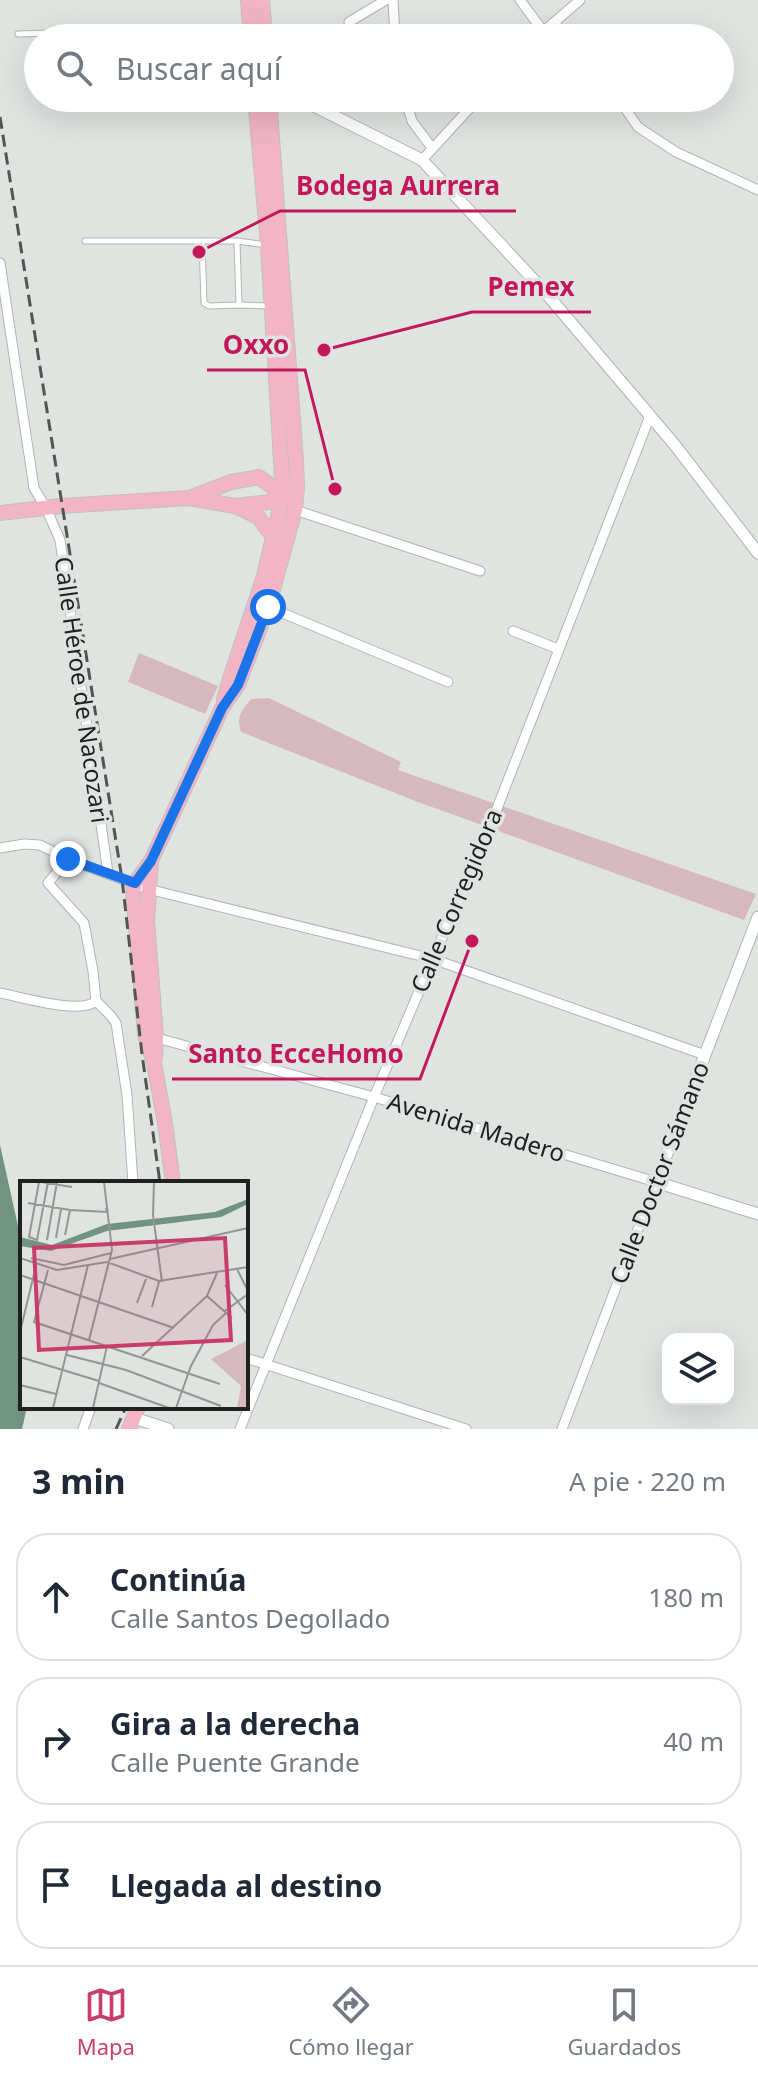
<!DOCTYPE html>
<html lang="es">
<head>
<meta charset="utf-8">
<style>
	:root { --surface:#fff; --page:#f2f2f3; --text:#1f2937; --muted:#747a83; --line:#e0e1e3; --accent:#c93d6d }
	body { margin:0; font-family:"Noto Sans",sans-serif; background:var(--page); color:var(--text) }
	.controls { position:absolute; right:24px; bottom:24px; display:grid; overflow:hidden; border-radius:16px; box-shadow:0 8px 32px #0002 }
	.controls button { width:72px; height:72px; display:grid; place-items:center; padding:0; border:0; border-bottom:2px solid var(--line); background:var(--surface); color:var(--text); font:40px sans-serif }
	.stop { position:absolute; width:24px; height:24px; margin:-18px; border:6px solid #1a73e8; border-radius:50%; background:#fff }
	.stop.end { background:#1a73e8; border-color:#fff; box-shadow:0 2px 8px #0008 }
	.list { margin:0; padding:0; list-style:none }
	h2 { display:flex; justify-content:space-between; align-items:center; height:104px; margin:0; padding:0 32px; font-size:34px }
	h2 small { font-size:26px; font-weight:400; color:var(--muted) }
	.list li { display:grid; grid-template-columns:52px 1fr auto; gap:24px; align-items:center; box-sizing:border-box; height:128px; margin:0 16px 16px; padding:0 16px; border:2px solid var(--line); border-radius:32px }
	.list b { display:block; font-size:30px; white-space:nowrap }
	.list p { margin:0; font-size:26px; white-space:nowrap; color:var(--muted) }
	.list em { font-size:26px; font-style:normal; color:var(--muted) }
	.icon { flex:none; width:44px; height:44px; fill:none; stroke:currentColor; stroke-width:2; stroke-linecap:round; stroke-linejoin:round }
	.map { position:relative; flex:none; width:758px; height:1429px; overflow:hidden }
	.search { position:absolute; background:var(--surface); box-shadow:0 8px 32px #0002; left:24px; right:24px; top:24px; height:88px; display:flex; align-items:center; gap:20px; box-sizing:border-box; padding:0 28px; border-radius:44px; color:var(--muted); font-size:30px }
	.sheet { height:536px; background:var(--surface) }
	nav { display:flex; justify-content:space-around; align-items:center; box-sizing:border-box; height:112px; border-top:2px solid var(--line); background:var(--surface); font-size:22px; color:var(--muted) }
	nav a { display:grid; justify-items:center; gap:4px }
	nav .on { color:var(--accent) }
	.map>svg:first-child { display:block }
	.green { fill:#d6b9bf }
	.water { fill:#719381 }
	.lines { fill:none; stroke-linecap:round; stroke-linejoin:round }
	.service-casing { stroke:#b0b4b1; stroke-width:7 }
	.minor-casing { stroke:#b0b4b1; stroke-width:11 }
	.tertiary-casing { stroke:#b0b4b1; stroke-width:13 }
	.primary-casing { stroke:#c0c1c0; stroke-width:16 }
	.service { stroke:#fff; stroke-width:5 }
	.minor { stroke:#fff; stroke-width:9 }
	.tertiary { stroke:#fff; stroke-width:11 }
	.primary { stroke:#f2b5c5; stroke-width:14 }
	.rail { stroke:#535554; stroke-width:3; stroke-dasharray:12 6; stroke-linecap:butt }
	.route { stroke:#1a73e8; stroke-width:10 }
	.labels { text-anchor:middle; stroke-width:7; stroke-linejoin:round; paint-order:stroke }
	.street-label { font-size:24px; fill:#1f201f; stroke:#e0e4e1 }
	.inset-road { fill:none; stroke:#939693; stroke-width:2 }
	.view { fill:#c93d6d; fill-opacity:0.15; stroke:#c93d6d; stroke-width:4 }
	.inset-edge { fill:none; stroke:#1f201f; stroke-width:4 }
	.leader { fill:none; stroke:#c2185b; stroke-width:3 }
	.callout-dot { fill:#c2185b; stroke:#e0e4e1; stroke-width:3 }
	.callout-label { font-size:26px; text-anchor:middle; font-weight:bold; fill:#c2185b; stroke:#e0e4e1; stroke-width:7; stroke-linejoin:round; paint-order:stroke }
</style>
</head>
<body>
<div class="map">
<svg width="758" height="1429" viewBox="0 0 758 1429">
	<rect width="100%" height="100%" fill="#e0e4e1"/>
	<!-- green -->
	<g class="green">
		<path d="M139 653 218 686 205 714 128 682Z"/>
		<path d="M269 698 401 762 398 770 756 894 744 920 418 802 241 732C236 716 241 711 251 699Z"/>
	</g>
	<!-- water -->
	<path class="water" d="M0 1145 18 1226 22 1259V1407H27L22 1429H0Z"/>
	<g class="lines">
		<defs>
			<g id="service">
				<path d="M18 34 142 30 143 38"/>
				<path d="M85 241H237L267 245"/>
				<path d="M202 241 204 303 209 306 239 305 270 306"/>
				<path d="M237 242 239 305"/>
			</g>
			<g id="minor">
				<path d="M393 0 395 38"/>
				<path d="M520 0 543 31"/>
				<path d="M349 22 386 0"/>
				<path d="M553 23 572 38"/>
				<path d="M536 38 580 0"/>
				<path d="M405 98 412 121 432 148"/>
				<path d="M618 98 638 127 676 152 758 190"/>
				<path d="M422 160 479 98"/>
				<path d="M0 263 34 488 46 508 60 540 108 873"/>
				<path d="M295 510 480 571"/>
				<path d="M268 607 448 682"/>
				<path d="M513 631 558 649"/>
				<path d="M0 848 24 844 40 845 68 859 148 889 433 959 705 1055"/>
				<path d="M68 859 48 883 84 923 93 971 96 1001 111 1016 116 1023 127 1095 133 1183"/>
				<path d="M0 993C21 997 81 1015 96 1001"/>
				<path d="M153 1037 374 1097 656 1182 562 1429"/>
				<path d="M246 1358 466 1429"/>
				<path d="M83 1429 91 1407"/>
				<path d="M240 1429 374 1097 496 811 650 416"/>
			</g>
			<g id="tertiary">
				<path d="M298 98 422 160 545 292 674 444 758 553"/>
				<path d="M758 917 656 1182 758 1214"/>
				<path d="M134 1418 168 1429"/>
			</g>
			<g id="primary">
				<path d="M248 0 251 38"/>
				<path d="M262 0 265 38"/>
				<path d="M192 497 231 482 259 477 288 498"/>
				<path d="M236 506 258 517 274 538"/>
				<path d="M0 513 61 506 189 498 235 506 269 502 288 493"/>
				<path d="M224 700 229 682 264 576 283 495 268 245 255 98"/>
				<path d="M151 862 147 920 156 1037 155 1056"/>
				<path d="M173 1183 165 1123 154 1063 145 1035 133 892 135 883 151 861 222 708 238 685 268 607 295 510 297 487 296 461 269 98"/>
				<path d="M129 1429 138 1407"/>
			</g>
		</defs>
		<!-- service casing -->
		<use href="#service" class="service-casing"/>
		<!-- minor casing -->
		<use href="#minor" class="minor-casing"/>
		<!-- tertiary casing -->
		<use href="#tertiary" class="tertiary-casing"/>
		<!-- primary casing -->
		<use href="#primary" class="primary-casing"/>
		<!-- service -->
		<use href="#service" class="service"/>
		<!-- minor -->
		<use href="#minor" class="minor"/>
		<!-- tertiary -->
		<use href="#tertiary" class="tertiary"/>
		<!-- primary -->
		<use href="#primary" class="primary"/>
		<!-- rail -->
		<g class="rail">
			<path d="M0 117 122 879 142 1054 160 1183"/>
			<path d="M116 1429 126 1407"/>
		</g>
	</g>
	<g class="lines">
		<!-- route -->
		<path class="route" d="M68 859 135 883 151 861 222 708 238 685 268 607"/>
	</g>
	<g class="labels">
		<!-- street labels -->
		<g class="street-label">
			<text transform="translate(81 690) rotate(82)" y="8">Calle Héroe de Nacozari</text>
			<text transform="translate(457 901) rotate(-67)" y="8">Calle Corregidora</text>
			<text transform="translate(476 1128) rotate(17)" y="8">Avenida Madero</text>
			<text transform="translate(660 1173) rotate(-69)" y="8">Calle Doctor Sámano</text>
		</g>
	</g>
	<!-- overview -->
	<g transform="translate(20 1181)">
		<rect width="228" height="228" fill="#e0e4e1"/>
		<path d="M228 159V227H217L221 205 191 178Z" fill="#d6b9bf"/>
		<path d="M228 18V23L201 36 87 50 31 70 0 65V56L32 64 87 43 195 31Z" fill="#719381"/>
		<path class="inset-road" d="M19 1 9 56 17 59 28 1M21 1 52 6M134 1 133 34 142 101M8 22 50 29 87 31 86 27M45 54 50 29M36 57 41 28M27 59 37 1M0 77 37 89 87 81 139 100 228 86M11 77 44 84 91 72M90 78 228 47M217 88 228 110M28 89 14 141 200 203M0 94 154 147M205 104 228 134M187 115 212 137M117 122 126 98M132 126 139 101M205 130 228 113M0 151 16 85M69 159 92 69 84 1M47 174 106 189 201 225M122 175 187 115 197 92M0 176 79 200M79 202 149 227M0 204 36 213M33 227 68 84M73 227 87 165M156 227 171 185 193 144 206 132"/>
		<path class="view" d="M205 57 211 159 19 169 14 67Z"/>
		<rect width="228" height="228" class="inset-edge"/>
	</g>
	<!-- callouts -->
	<path class="leader" d="M199 252L280 211H516M324 350L472 312H591M335 489L305 370H207M472 941L420 1079H172"/>
	<g class="callout-dot">
		<circle cx="199" cy="252" r="8"/>
		<circle cx="324" cy="350" r="8"/>
		<circle cx="335" cy="489" r="8"/>
		<circle cx="472" cy="941" r="8"/>
	</g>
	<g class="callout-label">
		<text x="398" y="195">Bodega Aurrera</text>
		<text x="531" y="296">Pemex</text>
		<text x="256" y="354">Oxxo</text>
		<text x="296" y="1063">Santo EcceHomo</text>
	</g>
</svg>
<div class="controls">
<button><svg class="icon" aria-label="layers" viewBox="0 0 24 24"><path d="M12 4l9 5-9 5-9-5zM3 14l9 5 9-5"/></svg></button>
</div>
<div class="stop" style="left:268px;top:607px"></div>
<div class="stop end" style="left:68px;top:859px"></div>
<div class="search"><svg class="icon" aria-label="search" viewBox="0 0 24 24"><circle cx="10" cy="10" r="6"/><path d="M15 15l6 6"/></svg>Buscar aquí</div>
</div>
<section class="sheet">
<h2>3 min<small>A pie · 220 m</small></h2>
<ul class="list">
<li><svg class="icon" aria-label="ahead" viewBox="0 0 24 24"><path d="M12 20V5M6 11l6-6 6 6"/></svg><div><b>Continúa</b><p>Calle Santos Degollado</p></div><em>180 m</em></li>
<li><svg class="icon" aria-label="right" viewBox="0 0 24 24"><path d="M7 20v-9h11M14 6l5 5-5 5"/></svg><div><b>Gira a la derecha</b><p>Calle Puente Grande</p></div><em>40 m</em></li>
<li><svg class="icon" aria-label="arrive" viewBox="0 0 24 24"><path d="M6 21V4h12l-3 4 3 4H6"/></svg><div><b>Llegada al destino</b></div></li>
</ul>
</section>
<nav>
<a class="on"><svg class="icon" aria-label="map" viewBox="0 0 24 24"><path d="M3 6l6-2 6 2 6-2v14l-6 2-6-2-6 2zM9 4v14M15 6v14"/></svg>Mapa</a>
<a><svg class="icon" aria-label="directions" viewBox="0 0 24 24"><path d="M12 3l9 9-9 9-9-9zM9 14v-3h6M13 9l2 2-2 2"/></svg>Cómo llegar</a>
<a><svg class="icon" aria-label="saved" viewBox="0 0 24 24"><path d="M7 4h10v16l-5-4-5 4z"/></svg>Guardados</a>
</nav>
</body>
</html>
